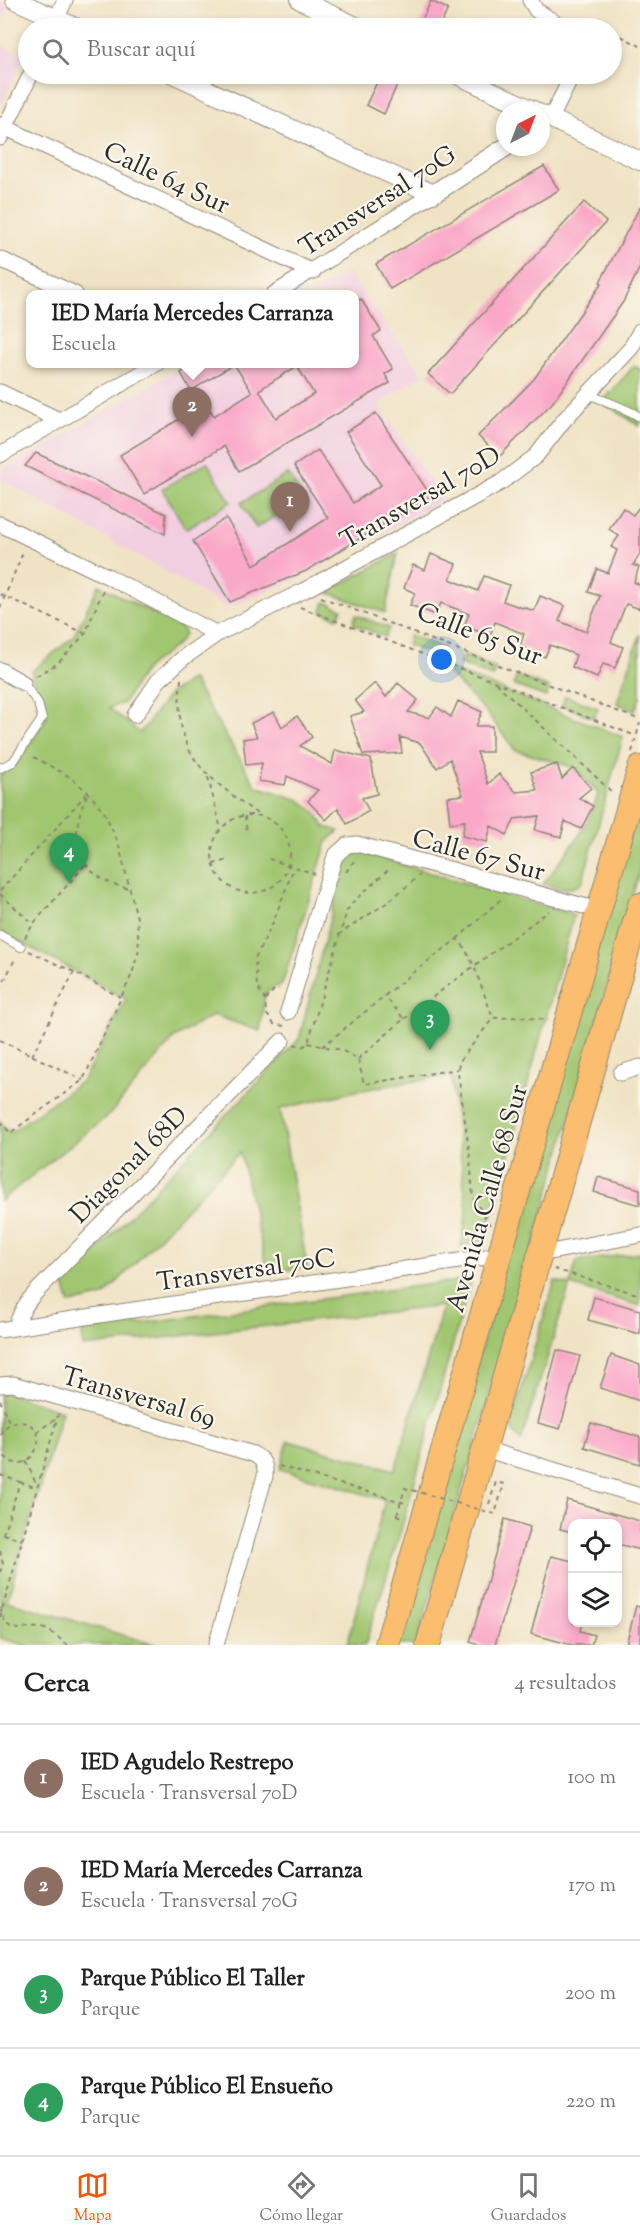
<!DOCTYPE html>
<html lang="es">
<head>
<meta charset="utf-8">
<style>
	:root { --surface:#fff; --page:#f2f2f2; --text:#222; --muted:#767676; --line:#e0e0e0; --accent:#ea580c }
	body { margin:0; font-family:"Sorts Mill Goudy",serif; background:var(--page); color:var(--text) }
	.controls { position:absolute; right:18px; bottom:18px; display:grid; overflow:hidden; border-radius:12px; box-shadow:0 3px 9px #0003 }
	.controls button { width:54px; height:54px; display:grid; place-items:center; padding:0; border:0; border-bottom:2px solid var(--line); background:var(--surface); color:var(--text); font:30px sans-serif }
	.compass { position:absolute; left:496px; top:102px; width:54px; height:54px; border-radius:50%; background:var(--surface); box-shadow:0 3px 9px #0003; rotate:42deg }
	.you { position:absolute; left:442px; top:660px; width:21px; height:21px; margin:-15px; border:4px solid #fff; border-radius:50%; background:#1a73e8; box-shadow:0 0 0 9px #1a73e833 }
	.badge { display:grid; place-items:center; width:39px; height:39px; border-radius:50%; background:var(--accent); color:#fff; font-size:20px; font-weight:700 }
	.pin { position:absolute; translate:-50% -50px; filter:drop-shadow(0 2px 3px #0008) }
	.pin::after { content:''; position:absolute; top:32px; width:21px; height:18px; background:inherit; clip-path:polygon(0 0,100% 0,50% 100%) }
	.popup { position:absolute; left:26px; top:290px; width:333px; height:78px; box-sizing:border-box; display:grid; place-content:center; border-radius:12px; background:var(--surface); filter:drop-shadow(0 2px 4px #0005); font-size:20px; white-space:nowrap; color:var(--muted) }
	.popup b { font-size:22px; color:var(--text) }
	.popup::after { content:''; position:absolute; left:50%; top:100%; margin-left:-12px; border:12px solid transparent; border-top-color:var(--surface) }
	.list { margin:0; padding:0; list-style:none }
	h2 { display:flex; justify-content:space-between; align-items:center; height:78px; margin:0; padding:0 24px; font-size:26px }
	h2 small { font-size:20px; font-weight:400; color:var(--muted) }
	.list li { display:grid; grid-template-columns:39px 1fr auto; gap:18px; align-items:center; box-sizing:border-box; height:108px; padding:0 24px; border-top:2px solid var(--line) }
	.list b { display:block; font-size:22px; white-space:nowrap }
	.list p { margin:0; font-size:20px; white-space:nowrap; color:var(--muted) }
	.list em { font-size:20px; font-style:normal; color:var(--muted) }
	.icon { flex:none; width:33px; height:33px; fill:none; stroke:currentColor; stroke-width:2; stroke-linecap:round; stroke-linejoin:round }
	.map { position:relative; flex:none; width:640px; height:1645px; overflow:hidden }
	.search { position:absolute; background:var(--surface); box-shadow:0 3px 9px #0003; left:18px; right:18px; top:18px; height:66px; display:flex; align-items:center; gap:15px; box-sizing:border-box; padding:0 21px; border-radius:33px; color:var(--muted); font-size:22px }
	.sheet { height:510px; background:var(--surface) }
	nav { display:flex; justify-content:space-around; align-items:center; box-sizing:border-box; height:84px; border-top:2px solid var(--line); background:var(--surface); font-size:16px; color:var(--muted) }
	nav a { display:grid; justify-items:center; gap:3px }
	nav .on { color:var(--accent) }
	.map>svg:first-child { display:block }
	.built { fill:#f2cfe0 }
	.green { fill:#a0c670; stroke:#66784e; stroke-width:1.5 }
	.building { fill:#faa7c8; fill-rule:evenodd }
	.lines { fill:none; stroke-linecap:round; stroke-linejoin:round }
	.service-casing { stroke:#8e8778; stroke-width:10 }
	.minor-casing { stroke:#8e8778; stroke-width:17 }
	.tertiary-casing { stroke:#8e8778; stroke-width:20 }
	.primary-casing { stroke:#8e8778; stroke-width:26 }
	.path { stroke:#8e8778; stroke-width:2; stroke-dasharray:4.5 4.5; stroke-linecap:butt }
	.service { stroke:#fff; stroke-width:8 }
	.minor { stroke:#fff; stroke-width:15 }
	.tertiary { stroke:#fff; stroke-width:18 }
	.primary { stroke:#fbbd6e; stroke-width:24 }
	.path-bridge { stroke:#8e8778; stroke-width:2; stroke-dasharray:4.5 4.5; stroke-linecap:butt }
	.labels { text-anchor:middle; stroke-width:4.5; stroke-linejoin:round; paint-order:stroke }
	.street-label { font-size:26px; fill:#2b2b2b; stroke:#fbf7ec }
</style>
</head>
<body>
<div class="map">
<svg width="640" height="1645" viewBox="0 0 640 1645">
	<rect width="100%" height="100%" fill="#fbf7ec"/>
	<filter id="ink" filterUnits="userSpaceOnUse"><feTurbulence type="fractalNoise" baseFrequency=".0167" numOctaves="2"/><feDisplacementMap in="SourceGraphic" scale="12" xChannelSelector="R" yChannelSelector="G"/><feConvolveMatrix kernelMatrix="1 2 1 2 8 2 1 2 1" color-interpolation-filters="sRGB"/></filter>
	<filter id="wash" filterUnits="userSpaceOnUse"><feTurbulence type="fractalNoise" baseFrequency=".008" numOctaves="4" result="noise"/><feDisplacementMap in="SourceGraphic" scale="24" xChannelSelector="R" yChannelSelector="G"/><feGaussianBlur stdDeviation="1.35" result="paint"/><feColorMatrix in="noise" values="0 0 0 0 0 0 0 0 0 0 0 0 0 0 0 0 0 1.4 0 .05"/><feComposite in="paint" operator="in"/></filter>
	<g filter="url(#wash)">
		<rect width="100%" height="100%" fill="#f0e3c5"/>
		<!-- built -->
		<g class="built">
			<path d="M0 1 10 6 0 27Z"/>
			<path d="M0 45 24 56 0 106Z"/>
			<path d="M348 273 423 375 378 404 443 499 311 573 228 608 154 565 0 479V471L188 364H354V294H309Z"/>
		</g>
		<!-- green -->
		<g class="green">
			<path d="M634 366 640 369V426L602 402Z"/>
			<path d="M207 462 231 502 186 529 162 489Z"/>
			<path d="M288 474 304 499 256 528 241 503Z"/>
			<path d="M398 553 385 613 327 592Z"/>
			<path d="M99 585 182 628 185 634C177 649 159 656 147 668 137 679 132 691 123 703L109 708 140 733 170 693 192 679 256 786 300 800 314 811 325 827 339 831 327 842 282 985 274 987 265 994 260 1031 213 1015 174 1038 110 1114 0 1201V1121L10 1133 83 1080 126 999 0 931V775L17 764 47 717 44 705 34 689 32 671 73 637Z"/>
			<path d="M325 602 342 609 338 618 322 612Z"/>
			<path d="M356 615 389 628 385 637 353 624Z"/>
			<path d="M640 634V697L635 711 617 703Z"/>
			<path d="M410 635 443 648 439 657 407 645Z"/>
			<path d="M463 655 496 668 493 677 460 664Z"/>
			<path d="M441 666 623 737 582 883C568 892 558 888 543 884 563 856 591 827 598 793L575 768 515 750 486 712Z"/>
			<path d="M517 676 549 688 546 697 513 685Z"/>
			<path d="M565 696 598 708 594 718 562 705Z"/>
			<path d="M640 798V869L545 1206 416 1645H395Z"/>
			<path d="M361 852 574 915 485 1241 461 1246 467 1210 451 1075 356 1091 280 1109 307 1267 268 1273 240 1152 104 1296 70 1304 64 1285 299 1039 345 861 351 853Z"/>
			<path d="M640 1253V1306L570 1285 521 1441 513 1432 511 1423 555 1281 570 1285 577 1261Z"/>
			<path d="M471 1279 401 1530 365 1645H347L385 1500 280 1469 288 1441 395 1470 443 1306 83 1347 82 1331Z"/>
			<path d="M0 1393H8L62 1411 7 1601 156 1645H24L0 1638Z"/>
		</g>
		<g id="blocks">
			<!-- building -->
			<g class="building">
				<path d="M431 1 448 9 439 28H418Z"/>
				<path d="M381 74H402L384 114 366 105Z"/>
				<path d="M544 166 559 190 390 289 376 264Z"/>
				<path d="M584 202 606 222 450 394 428 374Z"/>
				<path d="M640 207V267L623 302 553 402 500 456 478 436 534 379 602 283 600 282Z"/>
				<path d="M361 299 381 331 373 336 393 369 385 374 390 383 239 471 224 446 144 494 120 455 206 403 214 416 252 392 234 364 191 391 181 373 196 363H354V303ZM297 366 314 394 276 418 259 390Z"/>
				<path d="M376 413 431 496 306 571 230 602 193 541 226 518 254 565 328 518 294 466 318 450 353 503 381 485 346 432Z"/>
				<path d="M36 453 166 514 165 534 25 466Z"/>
				<path d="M640 506V554L633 565 639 567 634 582 640 585V609L626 604 611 642 623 647 615 668 603 664 597 678 572 667 576 655 550 645 545 657 520 646 524 634 495 622 490 636 464 626 469 614 441 603 436 615 410 605 415 593 404 588 413 565 425 570 431 554 456 564 450 579 478 591 484 576 509 585 503 601 522 608 523 607 534 611 540 596 565 606 559 621 586 632 600 596 588 592 597 569 608 573 617 550 611 547 619 536 609 529 623 508 633 515Z"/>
				<path d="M375 683 386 697 398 683 418 700 408 712 429 718 437 707 451 717 458 701 482 712 476 726H492V752H477L488 784 499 774 516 792 537 790 531 772 557 764 562 779 573 768 591 788 579 798 593 806 581 829 565 821 561 837 535 830 539 816 515 819 507 835 491 826 487 842 462 836 465 821 450 823 447 797 463 795 450 759 437 768 420 743 400 737 402 753 363 755 350 716 364 712 355 700Z"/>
				<path d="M274 712 282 727 297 716 312 737 300 746 332 764 335 750 371 759 377 794 362 798 369 811 347 824 338 808 326 820 308 801 318 790 287 776 285 785 259 781 262 763 246 765 243 739 257 737 251 723Z"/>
				<path d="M598 1177 640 1189V1205L594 1192Z"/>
				<path d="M594 1297 640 1310V1334L588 1320Z"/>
				<path d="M557 1350 580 1356 560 1429 538 1423Z"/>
				<path d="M611 1355 640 1365V1401L600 1388Z"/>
				<path d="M591 1423 640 1437V1464L584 1447Z"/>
				<path d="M567 1500 640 1521V1550L618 1544V1524H573V1532L560 1529Z"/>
				<path d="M505 1519 530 1527 495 1645H480L470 1642Z"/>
				<path d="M551 1556 573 1561V1623H582L580 1631 594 1635 591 1645H572L531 1634Z"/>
				<path d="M636 1606 640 1607V1645H626Z"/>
			</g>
		</g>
	</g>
	<g filter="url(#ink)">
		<use href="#blocks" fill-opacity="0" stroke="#8e8778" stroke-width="1.5"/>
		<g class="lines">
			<defs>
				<g id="service">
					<path d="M589 394C606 402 624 407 640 417"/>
					<path d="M0 768 13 762 42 719 38 703 23 683"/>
					<path d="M0 935 21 947"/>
				</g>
				<g id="minor">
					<path d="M530 0 536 10 563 28"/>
					<path d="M52 28 65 0"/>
					<path d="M551 118 573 74"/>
					<path d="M0 125 313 272"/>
					<path d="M0 138 31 74"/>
					<path d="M0 259 75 294"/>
					<path d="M274 294 433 194"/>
					<path d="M0 392 59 420"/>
					<path d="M0 455 156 364"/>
					<path d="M0 524 109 577 217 634"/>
					<path d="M0 670 23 683"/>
					<path d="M135 715 158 681 183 658 217 634 303 591 500 483 536 456 564 420 631 348 640 331"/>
					<path d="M288 1012 335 856 347 845 357 844 598 910"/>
					<path d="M621 1073 640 1067"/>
					<path d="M540 1254 640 1235"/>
					<path d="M16 1327C20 1312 26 1302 37 1291L282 1041"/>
					<path d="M0 1330 499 1255"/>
					<path d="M0 1385 13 1384 253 1454C263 1459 266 1465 265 1476L216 1645"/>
					<path d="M484 1449 640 1496"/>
				</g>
				<g id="tertiary">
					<path d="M15 0 77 28"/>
					<path d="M300 0 360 28"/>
					<path d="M173 74 433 194 506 147"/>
					<path d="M455 74 535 111"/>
					<path d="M541 114 640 161"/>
				</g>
				<g id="primary">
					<path d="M387 1645 640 768"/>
					<path d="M428 1645 640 905"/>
				</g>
			</defs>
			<!-- service casing -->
			<use href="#service" class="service-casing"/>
			<!-- minor casing -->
			<use href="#minor" class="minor-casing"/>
			<!-- tertiary casing -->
			<use href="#tertiary" class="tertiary-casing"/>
			<!-- primary casing -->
			<use href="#primary" class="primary-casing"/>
			<!-- path -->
			<g class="path">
				<path d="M621 36 640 46"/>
				<path d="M0 594 84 633"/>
				<path d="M321 597 640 720"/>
				<path d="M300 607 636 736"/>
				<path d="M0 608 24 550"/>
				<path d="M36 676 58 663 85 634 104 588"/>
				<path d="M181 679C172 758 204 773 260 816"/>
				<path d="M496 683 614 794"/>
				<path d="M632 752 640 723"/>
				<path d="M208 777 221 829"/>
				<path d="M87 795C65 841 78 878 130 889"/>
				<circle cx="251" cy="854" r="39"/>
				<path d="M245 816 247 834"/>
				<path d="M269 859 315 874"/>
				<path d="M213 864 229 860"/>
				<path d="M346 872 357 857"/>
				<path d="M0 891 88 792"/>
				<path d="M0 894 33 924"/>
				<path d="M338 935 388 902 420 875"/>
				<path d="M25 938 33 924 86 864"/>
				<path d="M457 939 501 899"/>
				<path d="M29 951 74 972 120 997"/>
				<path d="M0 989 16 957"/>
				<path d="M265 1000 274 990 279 989"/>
				<path d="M404 1019 474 966 493 1018 521 1017 548 1020"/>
				<path d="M284 1026 274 1024 266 1013 265 1000 257 986 255 959 274 920 294 867"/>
				<path d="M0 1040 83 1080"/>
				<path d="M308 1043 341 1050 358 1059 364 1084 458 1069"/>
				<path d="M294 1044 303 1047 308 1043 347 911 351 904 391 867"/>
				<path d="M322 1047 410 975 457 939 464 947 474 966 549 911"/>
				<path d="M32 1056 74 972"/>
				<path d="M358 1059 404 1019 385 996"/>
				<path d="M0 1121 10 1133 83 1080 132 974 139 949 137 918 118 842 104 812 88 792 70 777 30 755"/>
				<path d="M490 1225 473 1198 470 1157 458 1073 459 1062 493 1018"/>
				<path d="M554 1269 640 1295"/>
				<path d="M0 1400 10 1424"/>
				<path d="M36 1432 56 1419"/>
				<path d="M0 1435C4 1427 10 1422 19 1422 61 1424 25 1491 0 1450"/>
				<path d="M26 1461 37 1486"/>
				<path d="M279 1466 409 1504"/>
				<path d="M0 1475 20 1482 3 1534 0 1533"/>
				<path d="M20 1482 37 1488"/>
				<path d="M397 1515 404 1517"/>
				<path d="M3 1534 22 1540"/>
				<path d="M0 1551 3 1564 0 1572"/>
				<path d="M0 1608C2 1612 3 1617 5 1621 13 1636 31 1624 45 1629 54 1632 60 1640 68 1645"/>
				<path d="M0 1617 59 1412"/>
			</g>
			<!-- service -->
			<use href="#service" class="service"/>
			<!-- minor -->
			<use href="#minor" class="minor"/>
			<!-- tertiary -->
			<use href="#tertiary" class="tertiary"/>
			<!-- primary -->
			<use href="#primary" class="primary"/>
			<!-- path-bridge -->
			<path class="path-bridge" d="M397 1515 405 1488 495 1514 504 1484 496 1482 489 1504"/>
		</g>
	</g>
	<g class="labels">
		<!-- street labels -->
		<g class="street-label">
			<text transform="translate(167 177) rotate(25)" y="9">Calle 64 Sur</text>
			<text transform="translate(377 200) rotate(-33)" y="9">Transversal 70G</text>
			<text transform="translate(420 497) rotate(-30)" y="9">Transversal 70D</text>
			<text transform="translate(480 633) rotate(21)" y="9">Calle 65 Sur</text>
			<text transform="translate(479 854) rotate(15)" y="9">Calle 67 Sur</text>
			<text transform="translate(128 1164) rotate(-45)" y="9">Diagonal 68D</text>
			<text transform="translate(486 1198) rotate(-74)" y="9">Avenida Calle 68 Sur</text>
			<text transform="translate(246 1269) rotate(-8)" y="9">Transversal 70C</text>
			<text transform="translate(139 1396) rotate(16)" y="9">Transversal 69</text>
		</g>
	</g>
</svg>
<div class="controls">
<button><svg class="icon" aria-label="locate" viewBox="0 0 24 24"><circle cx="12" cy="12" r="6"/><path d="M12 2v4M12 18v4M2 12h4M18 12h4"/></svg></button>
<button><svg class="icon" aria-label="layers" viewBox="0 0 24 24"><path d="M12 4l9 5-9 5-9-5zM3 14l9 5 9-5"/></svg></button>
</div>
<svg class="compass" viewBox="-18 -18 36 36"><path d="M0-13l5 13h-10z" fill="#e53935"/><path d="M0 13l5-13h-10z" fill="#767676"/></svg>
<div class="you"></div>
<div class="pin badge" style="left:290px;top:532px;background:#8d6e63">1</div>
<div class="pin badge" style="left:192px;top:437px;background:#8d6e63">2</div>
<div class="popup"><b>IED María Mercedes Carranza</b>Escuela</div>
<div class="pin badge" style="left:430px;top:1050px;background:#2e9e5b">3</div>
<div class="pin badge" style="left:69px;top:883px;background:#2e9e5b">4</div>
<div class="search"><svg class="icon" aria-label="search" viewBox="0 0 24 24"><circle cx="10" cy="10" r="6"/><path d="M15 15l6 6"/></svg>Buscar aquí</div>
</div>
<section class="sheet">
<h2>Cerca<small>4 resultados</small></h2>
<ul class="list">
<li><span class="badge" style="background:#8d6e63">1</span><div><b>IED Agudelo Restrepo</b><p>Escuela · Transversal 70D</p></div><em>100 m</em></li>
<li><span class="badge" style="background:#8d6e63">2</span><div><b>IED María Mercedes Carranza</b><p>Escuela · Transversal 70G</p></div><em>170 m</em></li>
<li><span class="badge" style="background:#2e9e5b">3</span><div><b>Parque Público El Taller</b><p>Parque</p></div><em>200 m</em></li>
<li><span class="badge" style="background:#2e9e5b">4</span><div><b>Parque Público El Ensueño</b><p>Parque</p></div><em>220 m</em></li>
</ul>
</section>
<nav>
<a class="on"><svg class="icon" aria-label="map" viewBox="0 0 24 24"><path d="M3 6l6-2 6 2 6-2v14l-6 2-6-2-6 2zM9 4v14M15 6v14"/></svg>Mapa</a>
<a><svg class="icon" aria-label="directions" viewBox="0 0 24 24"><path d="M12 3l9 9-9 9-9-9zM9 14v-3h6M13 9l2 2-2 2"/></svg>Cómo llegar</a>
<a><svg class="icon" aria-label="saved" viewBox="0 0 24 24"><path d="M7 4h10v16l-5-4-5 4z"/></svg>Guardados</a>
</nav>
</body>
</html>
